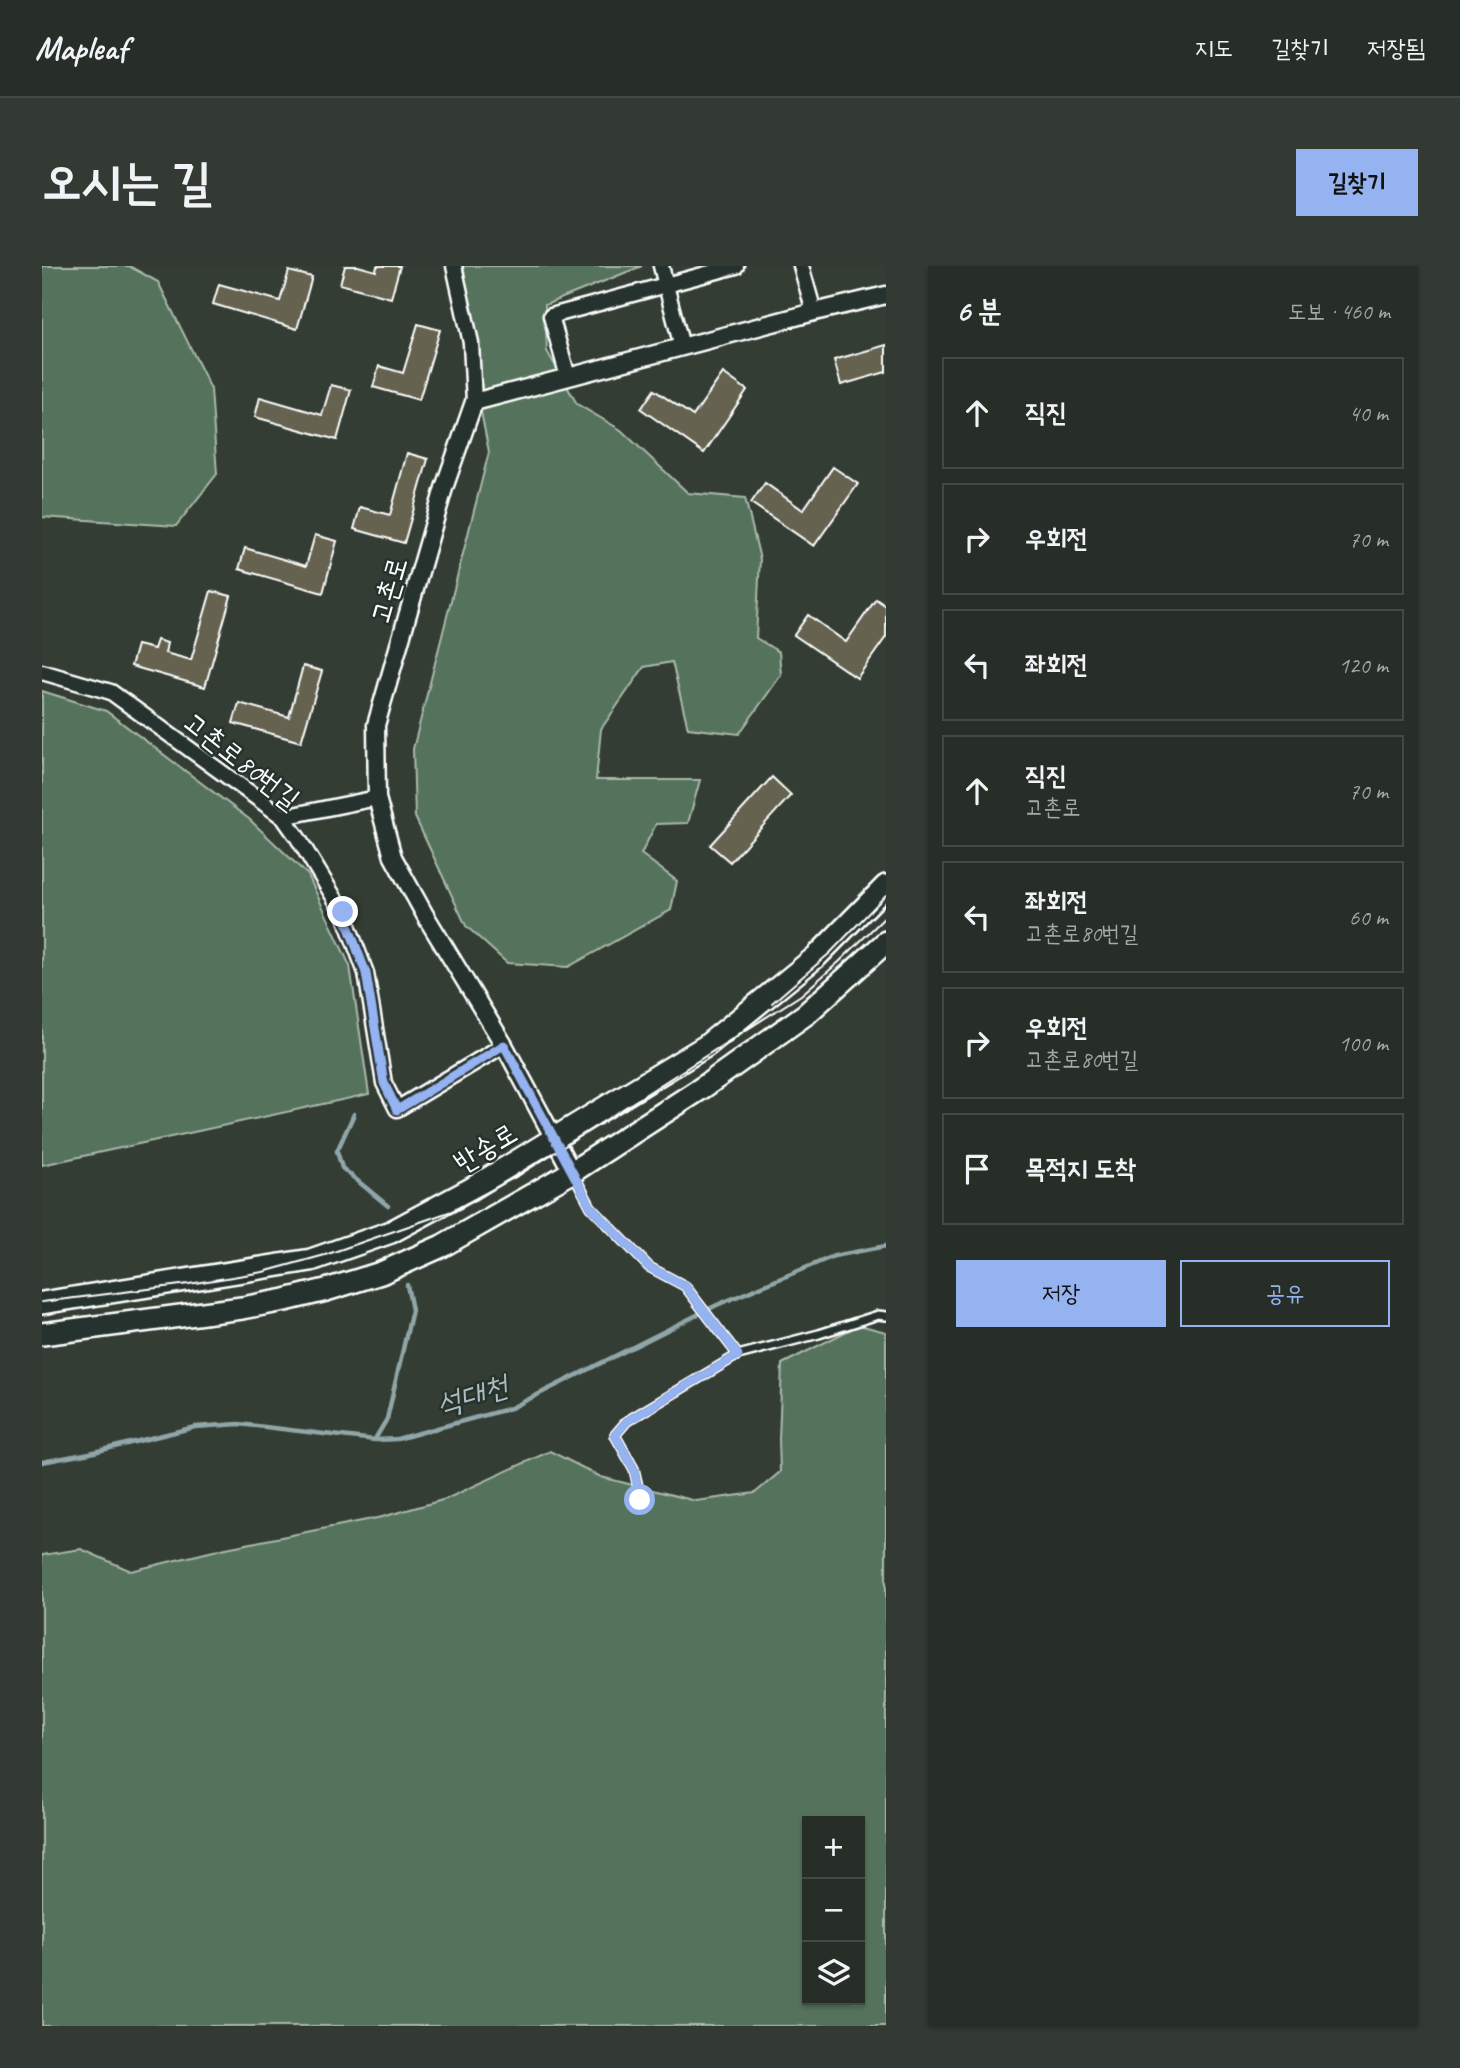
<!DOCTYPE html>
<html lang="ko">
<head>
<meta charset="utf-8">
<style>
	:root { --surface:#262e27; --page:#323a33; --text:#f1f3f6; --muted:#a4a8a7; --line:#424a44; --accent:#95b2f1 }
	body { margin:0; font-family:Caveat,"Poor Story",sans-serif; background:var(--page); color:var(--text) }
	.controls { position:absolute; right:21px; bottom:21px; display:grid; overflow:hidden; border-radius:0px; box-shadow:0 2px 5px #0004 }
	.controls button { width:63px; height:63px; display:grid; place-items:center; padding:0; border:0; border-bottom:2px solid var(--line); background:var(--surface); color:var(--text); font:35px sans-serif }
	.stop { position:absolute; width:21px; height:21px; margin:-16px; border:5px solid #95b2f1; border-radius:50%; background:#fff }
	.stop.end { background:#95b2f1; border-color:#fff; box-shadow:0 2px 7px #0008 }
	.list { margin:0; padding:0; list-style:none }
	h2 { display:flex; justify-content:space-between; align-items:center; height:91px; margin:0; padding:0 28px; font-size:30px }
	h2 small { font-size:23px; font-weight:400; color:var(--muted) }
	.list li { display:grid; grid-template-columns:46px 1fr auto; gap:21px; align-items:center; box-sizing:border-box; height:112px; margin:0 14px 14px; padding:0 14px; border:2px solid var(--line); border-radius:0px }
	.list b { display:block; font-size:26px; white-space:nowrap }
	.list p { margin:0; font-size:23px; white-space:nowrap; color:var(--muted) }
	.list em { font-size:23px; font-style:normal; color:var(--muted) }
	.actions { display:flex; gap:14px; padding:21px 28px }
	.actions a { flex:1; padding:16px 0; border:2px solid var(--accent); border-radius:0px; text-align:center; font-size:24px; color:var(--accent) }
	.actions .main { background:var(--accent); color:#111 }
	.icon { flex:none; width:38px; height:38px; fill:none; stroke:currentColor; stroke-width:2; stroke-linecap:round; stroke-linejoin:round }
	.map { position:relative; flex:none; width:844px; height:1760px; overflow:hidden; border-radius:0px }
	header { display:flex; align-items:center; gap:42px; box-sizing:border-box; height:98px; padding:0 35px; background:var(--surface); border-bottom:2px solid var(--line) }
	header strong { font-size:33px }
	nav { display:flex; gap:38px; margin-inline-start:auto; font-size:24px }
	.intro { display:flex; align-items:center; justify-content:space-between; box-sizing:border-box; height:168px; padding:0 42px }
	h1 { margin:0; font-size:49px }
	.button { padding:18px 32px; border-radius:0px; background:var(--accent); color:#111; font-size:24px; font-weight:700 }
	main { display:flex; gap:42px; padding:0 42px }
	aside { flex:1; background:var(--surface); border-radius:0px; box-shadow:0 2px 5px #0004 }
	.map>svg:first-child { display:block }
	.green { fill:#55735b; stroke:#aab9ad; stroke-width:2; fill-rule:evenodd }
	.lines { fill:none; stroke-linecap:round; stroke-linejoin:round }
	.stream { stroke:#91a6a8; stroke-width:4.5 }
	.building { fill:#65634f; stroke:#fff; stroke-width:2 }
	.service-casing { stroke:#fff; stroke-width:12 }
	.minor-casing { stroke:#fff; stroke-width:19 }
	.tertiary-casing { stroke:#fff; stroke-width:21 }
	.primary-casing { stroke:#fff; stroke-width:26 }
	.service { stroke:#26332d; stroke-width:7 }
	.minor { stroke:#26332d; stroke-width:14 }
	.tertiary { stroke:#26332d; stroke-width:16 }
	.primary { stroke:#26332d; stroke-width:21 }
	.tram { stroke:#fff; stroke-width:2 }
	.route { stroke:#95b2f1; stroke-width:9 }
	.labels { text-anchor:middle; stroke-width:5; stroke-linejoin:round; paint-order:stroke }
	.street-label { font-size:28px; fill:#fff; stroke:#26332d }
	.water-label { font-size:30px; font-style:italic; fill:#adbcbe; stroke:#26332d }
</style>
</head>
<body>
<header>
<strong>Mapleaf</strong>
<nav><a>지도</a><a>길찾기</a><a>저장됨</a></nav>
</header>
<div class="intro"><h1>오시는 길</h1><a class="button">길찾기</a></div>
<main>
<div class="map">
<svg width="844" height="1760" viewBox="0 0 844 1760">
	<rect width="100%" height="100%" fill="#333d34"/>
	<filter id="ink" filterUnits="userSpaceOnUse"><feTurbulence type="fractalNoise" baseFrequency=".0143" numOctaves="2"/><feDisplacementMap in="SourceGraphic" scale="14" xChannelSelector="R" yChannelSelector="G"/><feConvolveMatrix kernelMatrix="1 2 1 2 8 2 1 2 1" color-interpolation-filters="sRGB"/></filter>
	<g filter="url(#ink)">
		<!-- green -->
		<g class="green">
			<path d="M0 0H87L116 16 169 123 175 208 134 260 0 251Z"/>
			<path d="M410 0H600L503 39 505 85 535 138 579 164 646 227 703 232 718 293 714 372 737 386 739 409 697 468 646 462 630 396 602 401 559 463 554 514H658L646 557 614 558 599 588 635 615 629 644 526 701 465 697 424 660 373 551 371 483 447 186Z"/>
			<path d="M0 425 64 445 207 553 266 609 308 700 327 828 0 899Z"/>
			<path d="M817 1059 844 1066V1760H0V1289L39 1283 89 1305 184 1282 340 1251 404 1233 508 1185 559 1211 654 1235 713 1227 738 1206 737 1173 740 1098ZM765 1555H818V1734H765Z"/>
		</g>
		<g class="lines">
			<!-- stream -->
			<g class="stream">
				<path d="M312 848 295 885 300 902 346 940"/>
				<path d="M333 1173 345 1153 370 1044 365 1019"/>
				<path d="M0 1196 48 1187 153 1161 197 1158 333 1174 355 1173 469 1142 675 1039 792 990 844 980"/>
			</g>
		</g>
		<!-- building -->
		<g class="building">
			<path d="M303 0H316L334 5 335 0H358L349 32 298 18Z"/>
			<path d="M247 5 270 11 255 63 171 38 177 18 238 35Z"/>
			<path d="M376 58 398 64 377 134 331 121 337 100 361 107Z"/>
			<path d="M844 79V106L799 119 792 94Z"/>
			<path d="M681 107 705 124 662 187 599 143 612 124 651 150Z"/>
			<path d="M289 119 309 124 295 174 213 151 218 131 280 149Z"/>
			<path d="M365 187 386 193 362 277 312 263 318 241 348 249Z"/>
			<path d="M791 201 816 218 772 280 709 237 723 217 761 244Z"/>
			<path d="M273 269 295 275 281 327 197 303 203 282 264 300Z"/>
			<path d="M169 325 189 330 163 421 89 400 95 379 112 383 115 374 125 377 123 387 149 394Z"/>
			<path d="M834 333 844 340V371L815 412 752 369 766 349 804 376Z"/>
			<path d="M261 400 280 405 259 476 191 457 197 437 247 451Z"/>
			<path d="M730 511 749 529 688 596 668 579Z"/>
		</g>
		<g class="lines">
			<defs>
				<g id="service">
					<path d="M532 909 549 941 607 1001 643 1020 696 1089 585 1155 573 1169 592 1203 599 1234"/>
					<path d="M696 1089 777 1068 836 1049 844 1050"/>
				</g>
				<g id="minor">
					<path d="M412 0 429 77 432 136"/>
					<path d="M619 0 640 81"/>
					<path d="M759 0 772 46"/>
					<path d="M526 111 509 50 694 0"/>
					<path d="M0 406 69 426 241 551 256 572 301 646 324 707 342 817 355 843 462 779"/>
					<path d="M241 551 335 532"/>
				</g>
				<path id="tertiary" d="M530 906 462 779 383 649 351 591 335 532 334 459 402 222 432 136 772 46 844 29"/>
				<g id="primary">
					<path d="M0 1037 269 994 349 966 429 923 664 780 775 690 844 620"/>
					<path d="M0 1068 200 1042 243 1034 284 1024 339 1007 400 980 530 906 663 820 764 748 844 676"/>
				</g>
			</defs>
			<!-- service casing -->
			<use href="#service" class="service-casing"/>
			<!-- minor casing -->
			<use href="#minor" class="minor-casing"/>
			<!-- tertiary casing -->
			<use href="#tertiary" class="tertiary-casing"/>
			<!-- primary casing -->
			<use href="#primary" class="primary-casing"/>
			<!-- service -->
			<use href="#service" class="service"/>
			<!-- minor -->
			<use href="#minor" class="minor"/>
			<!-- tertiary -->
			<use href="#tertiary" class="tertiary"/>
			<!-- primary -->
			<use href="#primary" class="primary"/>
			<!-- tram -->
			<g class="tram">
				<path d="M730 737 788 687 844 629"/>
				<path d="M0 1036 147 1018 221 1006 283 989 410 945 479 908 759 729 797 696 844 650"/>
			</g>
		</g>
	</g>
	<g class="lines" filter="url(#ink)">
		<!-- route -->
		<path class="route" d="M301 646 324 707 342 817 355 844 462 779 549 941 607 1001 643 1020 696 1089 585 1155 573 1169 592 1203 598 1234"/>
	</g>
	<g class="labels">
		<!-- street labels -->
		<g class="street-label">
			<text transform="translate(346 324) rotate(-74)" y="10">고촌로</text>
			<text transform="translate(200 494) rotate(38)" y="10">고촌로80번길</text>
			<text transform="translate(443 881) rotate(-31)" y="10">반송로</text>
		</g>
		<!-- water labels -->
		<g class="water-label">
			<text transform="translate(430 1129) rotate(-17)" y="10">석대천</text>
		</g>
	</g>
</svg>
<div class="controls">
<button>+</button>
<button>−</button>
<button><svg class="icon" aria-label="layers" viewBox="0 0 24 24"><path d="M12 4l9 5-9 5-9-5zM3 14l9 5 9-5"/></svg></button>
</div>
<div class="stop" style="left:598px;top:1234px"></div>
<div class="stop end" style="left:301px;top:646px"></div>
</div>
<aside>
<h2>6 분<small>도보 · 460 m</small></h2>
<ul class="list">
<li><svg class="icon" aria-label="ahead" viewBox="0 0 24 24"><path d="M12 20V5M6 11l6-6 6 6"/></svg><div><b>직진</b></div><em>40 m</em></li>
<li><svg class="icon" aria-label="right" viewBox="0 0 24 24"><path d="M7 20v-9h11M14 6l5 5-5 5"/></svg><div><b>우회전</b></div><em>70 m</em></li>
<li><svg class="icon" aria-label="left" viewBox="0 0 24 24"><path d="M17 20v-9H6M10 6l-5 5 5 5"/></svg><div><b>좌회전</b></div><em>120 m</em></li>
<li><svg class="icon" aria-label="ahead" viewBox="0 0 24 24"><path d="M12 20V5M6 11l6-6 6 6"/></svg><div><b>직진</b><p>고촌로</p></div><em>70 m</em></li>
<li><svg class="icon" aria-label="left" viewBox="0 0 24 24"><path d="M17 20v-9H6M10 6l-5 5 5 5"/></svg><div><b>좌회전</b><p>고촌로80번길</p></div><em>60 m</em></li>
<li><svg class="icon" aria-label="right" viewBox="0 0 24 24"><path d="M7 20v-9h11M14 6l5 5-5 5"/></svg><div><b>우회전</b><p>고촌로80번길</p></div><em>100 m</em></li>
<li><svg class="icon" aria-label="arrive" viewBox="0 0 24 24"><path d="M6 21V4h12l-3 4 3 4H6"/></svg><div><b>목적지 도착</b></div></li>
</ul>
<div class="actions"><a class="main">저장</a><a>공유</a></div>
</aside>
</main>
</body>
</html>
